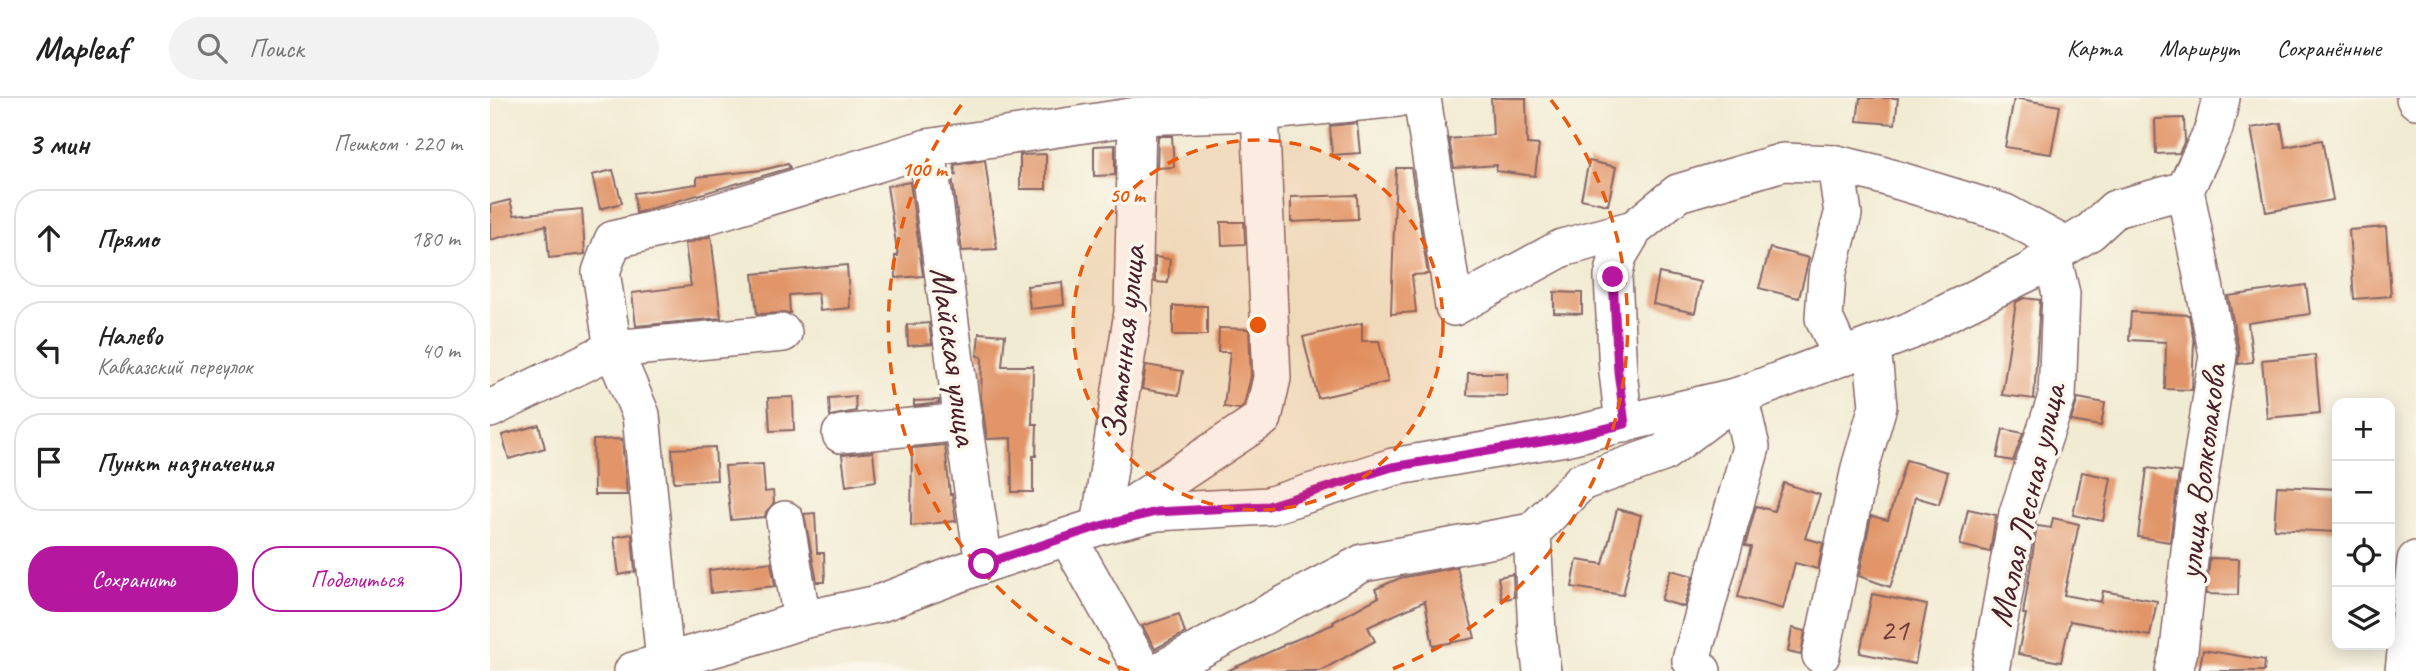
<!DOCTYPE html>
<html lang="ru">
<head>
<meta charset="utf-8">
<style>
	:root { --surface:#fff; --page:#f2f2f2; --text:#222; --muted:#767676; --line:#e0e0e0; --accent:#b5179e }
	body { margin:0; font-family:Caveat,sans-serif; background:var(--page); color:var(--text) }
	.controls { position:absolute; right:21px; bottom:21px; display:grid; overflow:hidden; border-radius:14px; box-shadow:0 4px 18px #0003 }
	.controls button { width:63px; height:63px; display:grid; place-items:center; padding:0; border:0; border-bottom:2px solid var(--line); background:var(--surface); color:var(--text); font:35px sans-serif }
	.stop { position:absolute; width:21px; height:21px; margin:-16px; border:5px solid #b5179e; border-radius:50%; background:#fff }
	.stop.end { background:#b5179e; border-color:#fff; box-shadow:0 2px 7px #0008 }
	.list { margin:0; padding:0; list-style:none }
	h2 { display:flex; justify-content:space-between; align-items:center; height:91px; margin:0; padding:0 28px; font-size:30px }
	h2 small { font-size:23px; font-weight:400; color:var(--muted) }
	.list li { display:grid; grid-template-columns:46px 1fr auto; gap:21px; align-items:center; box-sizing:border-box; height:98px; margin:0 14px 14px; padding:0 14px; border:2px solid var(--line); border-radius:28px }
	.list b { display:block; font-size:26px; white-space:nowrap }
	.list p { margin:0; font-size:23px; white-space:nowrap; color:var(--muted) }
	.list em { font-size:23px; font-style:normal; color:var(--muted) }
	.actions { display:flex; gap:14px; padding:21px 28px }
	.actions a { flex:1; padding:16px 0; border:2px solid var(--accent); border-radius:28px; text-align:center; font-size:24px; color:var(--accent) }
	.actions .main { background:var(--accent); color:#fff }
	.icon { flex:none; width:38px; height:38px; fill:none; stroke:currentColor; stroke-width:2; stroke-linecap:round; stroke-linejoin:round }
	.map { position:relative; flex:none; width:1926px; height:573px; overflow:hidden }
	header { display:flex; align-items:center; gap:42px; box-sizing:border-box; height:98px; padding:0 35px; background:var(--surface); border-bottom:2px solid var(--line) }
	header strong { font-size:33px }
	nav { display:flex; gap:38px; margin-inline-start:auto; font-size:24px }
	.search { width:490px; height:63px; background:var(--page); display:flex; align-items:center; gap:18px; box-sizing:border-box; padding:0 24px; border-radius:38px; color:var(--muted); font-size:26px }
	main { display:flex }
	aside { flex:1; background:var(--surface) }
	.map>svg:first-child { display:block }
	.building { fill:#e19569 }
	.lines { fill:none; stroke-linecap:round; stroke-linejoin:round }
	.minor-casing { stroke:#856666; stroke-width:40 }
	.minor { stroke:#fff; stroke-width:37 }
	.route { stroke:#b5179e; stroke-width:9 }
	.ring { fill:none; stroke:#e8590c; stroke-width:3.5; stroke-dasharray:12 9 }
	.labels { text-anchor:middle; stroke-width:7; stroke-linejoin:round; paint-order:stroke }
	.number-label { font-size:32px; fill:#703c3a }
	.street-label { font-size:35px; fill:#4a1f2b; stroke:#fbf7ec }
	.centre { fill:#e8590c; stroke:#fbf7ec; stroke-width:3.5 }
	.ring-label { font-size:21px; text-anchor:middle; font-weight:bold; fill:#e8590c; stroke:#fbf7ec; stroke-width:7; stroke-linejoin:round; paint-order:stroke }
</style>
</head>
<body>
<header>
<strong>Mapleaf</strong>
<div class="search"><svg class="icon" aria-label="search" viewBox="0 0 24 24"><circle cx="10" cy="10" r="6"/><path d="M15 15l6 6"/></svg>Поиск</div>
<nav><a>Карта</a><a>Маршрут</a><a>Сохранённые</a></nav>
</header>
<main>
<aside>
<h2>3 мин<small>Пешком · 220 m</small></h2>
<ul class="list">
<li><svg class="icon" aria-label="ahead" viewBox="0 0 24 24"><path d="M12 20V5M6 11l6-6 6 6"/></svg><div><b>Прямо</b></div><em>180 m</em></li>
<li><svg class="icon" aria-label="left" viewBox="0 0 24 24"><path d="M17 20v-9H6M10 6l-5 5 5 5"/></svg><div><b>Налево</b><p>Кавказский переулок</p></div><em>40 m</em></li>
<li><svg class="icon" aria-label="arrive" viewBox="0 0 24 24"><path d="M6 21V4h12l-3 4 3 4H6"/></svg><div><b>Пункт назначения</b></div></li>
</ul>
<div class="actions"><a class="main">Сохранить</a><a>Поделиться</a></div>
</aside>
<div class="map">
<svg width="1926" height="573" viewBox="0 0 1926 573">
	<rect width="100%" height="100%" fill="#fbf7ec"/>
	<filter id="ink" filterUnits="userSpaceOnUse"><feTurbulence type="fractalNoise" baseFrequency=".0143" numOctaves="2"/><feDisplacementMap in="SourceGraphic" scale="14" xChannelSelector="R" yChannelSelector="G"/><feConvolveMatrix kernelMatrix="1 2 1 2 8 2 1 2 1" color-interpolation-filters="sRGB"/></filter>
	<filter id="wash" filterUnits="userSpaceOnUse"><feTurbulence type="fractalNoise" baseFrequency=".00686" numOctaves="4" result="noise"/><feDisplacementMap in="SourceGraphic" scale="28" xChannelSelector="R" yChannelSelector="G"/><feGaussianBlur stdDeviation="1.57" result="paint"/><feColorMatrix in="noise" values="0 0 0 0 0 0 0 0 0 0 0 0 0 0 0 0 0 1.4 0 .05"/><feComposite in="paint" operator="in"/></filter>
	<g filter="url(#wash)">
		<rect width="100%" height="100%" fill="#f2ebd3"/>
		<g id="blocks">
			<!-- building -->
			<g class="building">
				<path d="M1001 0H1036L1037 46 1049 47 1045 78 1006 73 1007 67 964 70 959 41 1003 37Z"/>
				<path d="M1370 0H1408L1405 26 1367 23Z"/>
				<path d="M1524 0 1570 8 1561 56 1515 49Z"/>
				<path d="M1694 20 1695 43 1689 55 1666 56 1665 21Z"/>
				<path d="M867 25 870 55 842 57 840 28Z"/>
				<path d="M1791 25 1795 49 1832 42 1843 102 1776 114 1761 30Z"/>
				<path d="M668 38H682L684 69 667 70Z"/>
				<path d="M625 47V77L604 78V48Z"/>
				<path d="M556 56V91H530V57Z"/>
				<path d="M495 62 507 151 472 153 462 78 466 77 464 67Z"/>
				<path d="M1099 63 1126 69 1118 107 1091 101Z"/>
				<path d="M298 66 300 70 146 115 144 95 207 86V79L272 72Z"/>
				<path d="M906 70H921L938 176 922 177 926 214 901 216Z"/>
				<path d="M123 72 132 105 110 111 102 77Z"/>
				<path d="M420 84 433 178 406 180 405 158H408L397 88Z"/>
				<path d="M867 97 868 121 801 124V99Z"/>
				<path d="M20 102 24 117 92 111 95 156 59 160 56 127 0 142V107Z"/>
				<path d="M731 124H754L755 146 732 147Z"/>
				<path d="M1896 129 1901 198 1864 201 1859 132Z"/>
				<path d="M221 138 231 220 146 228 142 195 201 188 195 146Z"/>
				<path d="M1280 150 1319 160 1309 200 1269 190Z"/>
				<path d="M665 159 680 161 678 185 665 184Z"/>
				<path d="M357 167 360 210 330 213 328 195 299 197 300 215 267 216 263 176Z"/>
				<path d="M1169 175 1211 184 1205 215 1163 206Z"/>
				<path d="M572 184 574 207 540 211 537 188Z"/>
				<path d="M1816 187 1820 216 1758 225 1763 264 1748 266 1749 253 1738 198Z"/>
				<path d="M1064 194 1092 195V216L1064 215Z"/>
				<path d="M1534 200 1550 202 1544 301 1512 297 1526 204Z"/>
				<rect x="683" y="208" width="34" height="29"/>
				<path d="M1641 214 1699 217 1704 244 1702 292 1675 291 1676 244 1639 242Z"/>
				<path d="M439 225 442 246 418 248 417 227Z"/>
				<path d="M872 225V243H889L898 284 828 300 813 239Z"/>
				<path d="M729 230 759 231 761 278 754 307 749 311 734 309 740 254H728Z"/>
				<path d="M489 235 515 237 512 268H543L542 326H547L546 358H543V394H522L521 340 497 341 491 300 492 259 487 258Z"/>
				<path d="M1825 257 1830 315 1777 320 1772 262Z"/>
				<path d="M656 267 693 273 689 297 652 291Z"/>
				<path d="M978 275H1017V298L977 297Z"/>
				<path d="M365 298 366 313 340 318 339 300Z"/>
				<path d="M303 299 304 332 280 333 278 300Z"/>
				<path d="M1588 300 1615 305 1611 328 1581 323Z"/>
				<path d="M449 302V305L424 308V303Z"/>
				<path d="M49 327 55 350 19 361 12 337Z"/>
				<path d="M1513 331 1533 335 1523 363 1507 360Z"/>
				<path d="M132 341 137 397H104L103 342Z"/>
				<path d="M455 347 460 397 462 396 466 423 421 428 422 350Z"/>
				<path d="M225 349 227 382 184 384 182 351Z"/>
				<path d="M383 354 386 383 356 388 352 357Z"/>
				<path d="M1416 362 1458 374 1449 406 1425 399 1411 458 1400 489 1369 478 1381 418 1398 422Z"/>
				<path d="M273 366 275 394 283 393 284 405 276 414 275 419 241 422 235 368Z"/>
				<path d="M1657 370 1689 374 1680 444 1648 439Z"/>
				<path d="M1592 374 1621 380 1613 423 1583 417Z"/>
				<path d="M1294 385 1330 397 1315 440 1333 445 1328 471 1305 465 1293 511 1248 499 1261 449 1255 448 1266 408 1284 413Z"/>
				<path d="M1787 388 1847 391V434L1784 431Z"/>
				<path d="M1127 411 1151 417 1133 497 1082 489 1087 462 1113 466Z"/>
				<path d="M1478 411 1506 417 1500 454 1470 447Z"/>
				<path d="M325 415 327 455H334L335 484H327L314 416Z"/>
				<path d="M1563 420 1589 426 1574 497 1611 504 1613 493 1667 503 1660 538 1580 523 1571 564 1528 556 1536 516H1533L1547 428 1561 430Z"/>
				<path d="M142 436 145 474 129 477 124 439Z"/>
				<path d="M1720 460 1749 461 1748 497 1716 496Z"/>
				<path d="M281 464 285 488 221 495 219 472Z"/>
				<path d="M967 469 985 540 943 548 935 503 878 529 885 543 830 573H737L793 548V547L844 526 843 524 889 499 885 491 910 480Z"/>
				<path d="M1181 472 1203 478 1194 509 1171 502Z"/>
				<path d="M1023 476 1024 499 1012 502 1008 479Z"/>
				<path d="M1382 496 1437 507 1425 566 1370 555Z"/>
				<path d="M689 516 695 535 665 551 652 528Z"/>
				<path d="M1302 530 1315 533 1311 557 1298 554Z"/>
				<path d="M1713 552 1775 562 1774 573H1709Z"/>
			</g>
		</g>
	</g>
	<g filter="url(#ink)">
		<use href="#blocks" fill-opacity="0" stroke="#856666" stroke-width="2"/>
		<g class="lines">
			<defs>
				<g id="minor">
					<path d="M932 0 964 209 1072 150 1144 131"/>
					<path d="M1925 0 1926 2"/>
					<path d="M437 50 473 324 494 466"/>
					<path d="M1346 66 1353 116 1337 177 1334 220 1352 259"/>
					<path d="M0 311 123 251 293 235"/>
					<path d="M1134 326 1128 274 1123 179 1128 158 1144 131 1188 95 1293 64 1346 66 1384 75 1515 115 1576 148"/>
					<path d="M351 336 473 324"/>
					<path d="M629 416 773 320 782 280 770 14"/>
					<path d="M295 422 312 522"/>
					<path d="M610 428 643 214 647 18"/>
					<path d="M1042 434 1047 535 1052 573"/>
					<path d="M578 440 653 573"/>
					<path d="M1331 557 1370 370 1388 308 1382 248"/>
					<path d="M175 564 151 317 123 251 111 174 123 142 192 125 437 50 647 18 770 14 908 0"/>
					<path d="M143 573 242 545 312 522 388 506 494 466 610 428 666 414 778 408 903 369 1075 339 1249 298 1420 233 1539 174 1562 157 1600 134 1625 111 1695 92 1724 30 1731 0"/>
					<path d="M669 573 873 465 1042 434 1091 384 1173 355 1249 298 1261 349 1201 562 1212 573"/>
					<path d="M1500 573 1528 415 1567 299 1571 196 1562 157"/>
					<path d="M1684 573 1689 552 1704 417 1728 257 1695 92"/>
					<path d="M1914 573 1926 462"/>
				</g>
			</defs>
			<!-- minor casing -->
			<use href="#minor" class="minor-casing"/>
			<!-- minor -->
			<use href="#minor" class="minor"/>
		</g>
	</g>
	<g class="lines" filter="url(#ink)">
		<!-- route -->
		<path class="route" d="M494 466 610 428 666 414 778 408 902 369 1075 340 1135 326 1128 274 1123 179"/>
	</g>
	<!-- distance rings -->
	<circle cx="768" cy="227" r="185" fill="#e8590c" fill-opacity=".12"/>
	<g class="ring">
		<circle cx="768" cy="227" r="185"/>
		<path d="M639 573A369 369 0 0 1 475 2M1061 2A369 369 0 0 1 897 573"/>
	</g>
	<g class="labels">
		<!-- number labels -->
		<g class="number-label">
			<text x="1404" y="542">21</text>
		</g>
		<!-- street labels -->
		<g class="street-label">
			<text transform="translate(633 244) rotate(-84)" y="12">Затонная улица</text>
			<text transform="translate(465 258) rotate(82)" y="12">Майская улица</text>
			<text transform="translate(1711 374) rotate(-83)" y="12">улица Волколакова</text>
			<text transform="translate(1536 407) rotate(-77)" y="12">Малая Лесная улица</text>
		</g>
	</g>
	<circle cx="768" cy="227" r="10" class="centre"/>
	<g class="ring-label">
		<text x="434" y="78">100 m</text>
		<text x="637" y="104">50 m</text>
	</g>
</svg>
<div class="controls">
<button>+</button>
<button>−</button>
<button><svg class="icon" aria-label="locate" viewBox="0 0 24 24"><circle cx="12" cy="12" r="6"/><path d="M12 2v4M12 18v4M2 12h4M18 12h4"/></svg></button>
<button><svg class="icon" aria-label="layers" viewBox="0 0 24 24"><path d="M12 4l9 5-9 5-9-5zM3 14l9 5 9-5"/></svg></button>
</div>
<div class="stop" style="left:494px;top:466px"></div>
<div class="stop end" style="left:1123px;top:179px"></div>
</div>
</main>
</body>
</html>
